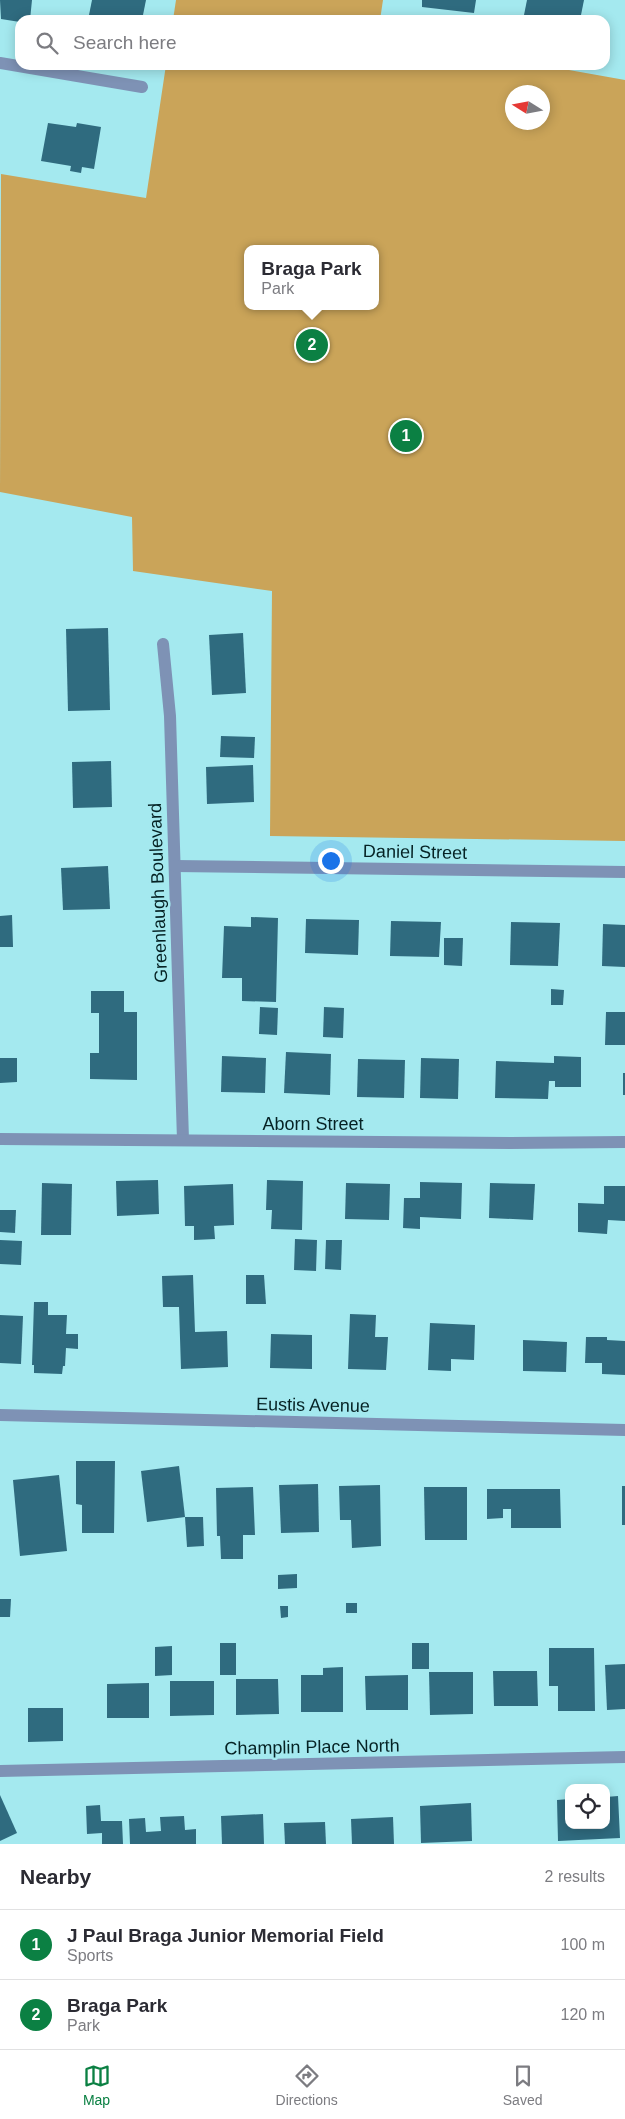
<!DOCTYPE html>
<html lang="en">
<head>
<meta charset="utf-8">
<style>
	:root { --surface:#fff; --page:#f2f2f3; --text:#2b2b33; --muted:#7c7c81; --line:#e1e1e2; --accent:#0b8043 }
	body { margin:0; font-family:Arial,sans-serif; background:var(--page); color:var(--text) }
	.controls { position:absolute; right:15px; bottom:15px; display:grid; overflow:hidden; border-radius:10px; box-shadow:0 2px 12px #0003 }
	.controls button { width:45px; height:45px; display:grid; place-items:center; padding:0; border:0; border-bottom:1px solid var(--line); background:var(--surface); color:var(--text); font:25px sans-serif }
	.compass { position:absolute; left:505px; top:85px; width:45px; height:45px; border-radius:50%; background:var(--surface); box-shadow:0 2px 12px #0003; rotate:281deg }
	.you { position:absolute; left:330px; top:860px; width:18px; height:18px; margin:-12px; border:4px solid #fff; border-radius:50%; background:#1a73e8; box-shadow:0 0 0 8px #1a73e833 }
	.badge { display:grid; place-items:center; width:32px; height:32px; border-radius:50%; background:var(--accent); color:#fff; font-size:16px; font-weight:700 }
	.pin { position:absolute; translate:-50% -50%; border:2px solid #fff; box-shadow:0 1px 5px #0006 }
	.popup { position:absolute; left:244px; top:245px; width:135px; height:65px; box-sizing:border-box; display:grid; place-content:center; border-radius:10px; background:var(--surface); filter:drop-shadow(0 1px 4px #0005); font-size:16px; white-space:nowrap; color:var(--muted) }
	.popup b { font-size:19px; color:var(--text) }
	.popup::after { content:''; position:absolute; left:50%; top:100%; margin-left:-10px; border:10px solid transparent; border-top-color:var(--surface) }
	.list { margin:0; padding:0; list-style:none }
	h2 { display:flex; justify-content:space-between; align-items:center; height:65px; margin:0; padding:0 20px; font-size:21px }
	h2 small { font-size:16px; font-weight:400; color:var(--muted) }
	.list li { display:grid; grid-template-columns:32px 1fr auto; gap:15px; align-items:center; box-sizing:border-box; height:70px; padding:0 20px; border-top:1px solid var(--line) }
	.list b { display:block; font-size:19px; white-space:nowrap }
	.list p { margin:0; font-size:16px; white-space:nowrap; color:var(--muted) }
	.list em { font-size:16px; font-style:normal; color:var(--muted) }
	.icon { flex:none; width:28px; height:28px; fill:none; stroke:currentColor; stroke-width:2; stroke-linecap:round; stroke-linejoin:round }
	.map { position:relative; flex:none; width:625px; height:1844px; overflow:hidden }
	.search { position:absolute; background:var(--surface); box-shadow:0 2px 12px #0003; left:15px; right:15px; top:15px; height:55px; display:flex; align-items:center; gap:12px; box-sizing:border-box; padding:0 18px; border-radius:15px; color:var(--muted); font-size:19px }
	.sheet { height:205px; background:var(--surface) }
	nav { display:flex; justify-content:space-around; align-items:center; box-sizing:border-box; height:70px; border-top:1px solid var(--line); background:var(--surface); font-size:14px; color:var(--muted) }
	nav a { display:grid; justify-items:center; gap:2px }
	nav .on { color:var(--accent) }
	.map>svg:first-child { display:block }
	.green { fill:#caa459; fill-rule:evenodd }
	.building { fill:#2f6b7f }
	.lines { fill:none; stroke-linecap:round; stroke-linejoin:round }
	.minor { stroke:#7e92b5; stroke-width:12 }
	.tertiary { stroke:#7e92b5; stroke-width:12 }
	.labels { text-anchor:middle; stroke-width:5; stroke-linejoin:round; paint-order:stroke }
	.street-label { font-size:18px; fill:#052224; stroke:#a4e9ef }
</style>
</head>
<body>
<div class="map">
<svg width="625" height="1844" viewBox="0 0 625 1844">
	<rect width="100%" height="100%" fill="#a4e9ef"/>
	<!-- green -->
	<g class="green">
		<path d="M176 0H383L380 20H173Z"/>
		<path d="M166 65H541L625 80V841L270 836 272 591 133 571 132 517 0 492 1 174 146 198ZM512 92H542V122H512ZM248 249H376V306H248Z"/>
	</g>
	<!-- building -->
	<g class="building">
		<path d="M0 0H32L30 20H20V22L1 19Z"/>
		<path d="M92 0H146L142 20H88Z"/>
		<path d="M422 0H476L474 13 422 7Z"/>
		<path d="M527 0H584L580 20H523Z"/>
		<path d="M48 123 76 127 77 123 101 127 94 169 82 167 81 173 70 171 71 166 41 161Z"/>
		<path d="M108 628 110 710 68 711 66 629Z"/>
		<path d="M243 633 246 693 212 695 209 635Z"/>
		<path d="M221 736 255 737 254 758 220 757Z"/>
		<path d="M111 761 112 807 73 808 72 762Z"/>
		<path d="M253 765 254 802 207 804 206 767Z"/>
		<path d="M108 866 110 909 63 910 61 868Z"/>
		<path d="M12 915 13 947H0V916Z"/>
		<path d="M251 917 278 918 276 1002 242 1001V978H222L224 926 251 927Z"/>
		<path d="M306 919 359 920 358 955 305 953Z"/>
		<path d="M391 921 441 922 439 957 390 956Z"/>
		<path d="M511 922 560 923 558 966 510 965Z"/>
		<path d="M603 924 625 925V967L602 966Z"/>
		<path d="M444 938H463L462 966 444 965Z"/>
		<path d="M551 989 564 990 563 1005H551Z"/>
		<path d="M91 991H124V1012H137V1080L90 1079V1053H99V1013H91Z"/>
		<path d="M260 1007 278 1008 277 1035 259 1034Z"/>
		<path d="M324 1007 344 1008 343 1038 323 1037Z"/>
		<path d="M606 1012H625V1045H605Z"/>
		<path d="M286 1052 331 1054 330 1095 284 1093Z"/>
		<path d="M222 1056 266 1058 265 1093 221 1092Z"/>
		<path d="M554 1056 581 1057V1087H555V1081H549L548 1099 495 1098 496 1061 554 1063Z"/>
		<path d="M0 1058H17V1082L0 1083Z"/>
		<path d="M421 1058 459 1059 458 1099 420 1098Z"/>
		<path d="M358 1059 405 1060 404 1098 357 1097Z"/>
		<rect x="623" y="1073" width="2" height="22"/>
		<path d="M158 1180 159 1214 117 1216 116 1181Z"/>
		<path d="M267 1180 303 1181 302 1230 271 1229 272 1210H266Z"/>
		<path d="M420 1182 462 1183 461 1219 420 1217V1229L403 1228 404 1198H420Z"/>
		<path d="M42 1183 72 1184 71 1235H41Z"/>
		<path d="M346 1183 390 1184 389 1220 345 1219Z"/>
		<path d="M490 1183 535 1184 533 1220 489 1218Z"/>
		<path d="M233 1184 234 1225 214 1226 215 1239 194 1240V1226H185L184 1186Z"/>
		<path d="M604 1186H625V1221L608 1220 607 1234 578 1232V1203L604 1204Z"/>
		<path d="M0 1210H16L15 1233 0 1232Z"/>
		<path d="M295 1239 317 1240 316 1271 294 1270Z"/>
		<path d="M0 1240 22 1241 21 1265 0 1264Z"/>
		<path d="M326 1240H342L341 1270 325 1269Z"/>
		<path d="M193 1275 195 1332 227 1331 228 1367 181 1369 179 1307H163L162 1276Z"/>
		<path d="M246 1275H264L266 1304H246Z"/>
		<path d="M34 1302H48V1315H67L66 1334H78V1349L66 1348 65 1366H63L62 1374 34 1373V1365H32Z"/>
		<path d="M350 1314 376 1315 375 1337H388L386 1370 348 1369Z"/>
		<path d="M0 1315 23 1316 21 1364 0 1363Z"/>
		<path d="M430 1323 475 1325 474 1360 451 1359V1371L428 1370Z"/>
		<path d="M271 1334 312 1335V1369L270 1368Z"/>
		<path d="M586 1337H607V1340L625 1341V1375L602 1374V1363H585Z"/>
		<path d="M523 1340 567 1342 566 1372 523 1371Z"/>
		<path d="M76 1461H115L114 1533H82V1505L76 1504Z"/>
		<path d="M179 1466 185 1517 147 1522 141 1471Z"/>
		<path d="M59 1475 67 1551 20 1556 13 1480Z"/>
		<path d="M318 1484 319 1532 281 1533 279 1485Z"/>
		<path d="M380 1485 381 1546 352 1548 351 1520H340L339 1486Z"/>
		<rect x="622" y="1486" width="3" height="39"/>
		<path d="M253 1487 255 1535H243V1559H221L220 1536H217L216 1488Z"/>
		<path d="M424 1487H467V1540H425Z"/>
		<path d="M487 1489H560L561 1528H511V1509H503V1518L487 1519Z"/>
		<path d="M185 1517H203L204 1546 187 1547Z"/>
		<path d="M297 1574V1588L278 1589V1575Z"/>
		<path d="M0 1599H11L10 1617H0Z"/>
		<rect x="346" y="1603" width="11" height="10"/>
		<path d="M280 1606H288V1617L281 1618Z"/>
		<rect x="220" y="1643" width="16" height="32"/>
		<rect x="412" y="1643" width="17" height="26"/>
		<path d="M172 1646V1675L155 1676V1647Z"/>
		<path d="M549 1648H594L595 1711H558V1686H549Z"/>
		<path d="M625 1664V1709L607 1710 605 1665Z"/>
		<path d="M343 1667V1712H301V1675H323V1668Z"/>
		<path d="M493 1671H537L538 1706H494Z"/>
		<path d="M429 1672H473V1714L430 1715Z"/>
		<path d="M408 1675V1710H366L365 1676Z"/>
		<path d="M236 1679H278L279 1714 236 1715Z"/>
		<path d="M170 1681H214V1715L170 1716Z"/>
		<path d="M149 1683V1718H107V1684Z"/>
		<path d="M28 1708H63V1741L28 1742Z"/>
		<path d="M0 1795 17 1833 0 1841Z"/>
		<path d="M618 1796 620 1838 558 1841 557 1800 569 1799V1825H606V1797Z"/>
		<path d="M471 1803 472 1841 421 1843 420 1806Z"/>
		<path d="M100 1805 101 1821H122L123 1844H102V1833L87 1834 86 1806Z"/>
		<path d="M263 1814 264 1844H222L221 1816Z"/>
		<path d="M184 1816 185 1830 196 1829V1844H130L129 1819 145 1818 146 1832 161 1831 160 1817Z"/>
		<path d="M393 1817 394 1844H352L351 1819Z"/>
		<path d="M325 1822 326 1844H285L284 1823Z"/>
	</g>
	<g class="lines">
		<!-- minor -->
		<g class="minor">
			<path d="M0 63 142 87"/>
			<path d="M163 644 170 716 183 1140"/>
			<path d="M175 866 625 872"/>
			<path d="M0 1139 510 1143 625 1142"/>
			<path d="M0 1771 625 1757"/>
		</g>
		<!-- tertiary -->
		<path class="tertiary" d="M0 1415 625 1430"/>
	</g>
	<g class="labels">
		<!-- street labels -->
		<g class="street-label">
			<text transform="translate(415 852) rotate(1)" y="6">Daniel Street</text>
			<text transform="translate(158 893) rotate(-92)" y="6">Greenlaugh Boulevard</text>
			<text x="313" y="1130">Aborn Street</text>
			<text transform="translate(313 1405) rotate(1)" y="6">Eustis Avenue</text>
			<text transform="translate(312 1747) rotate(-1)" y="6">Champlin Place North</text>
		</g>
	</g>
</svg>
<div class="controls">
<button><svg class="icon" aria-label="locate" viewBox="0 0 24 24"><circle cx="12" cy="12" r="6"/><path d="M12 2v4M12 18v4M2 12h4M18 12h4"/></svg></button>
</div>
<svg class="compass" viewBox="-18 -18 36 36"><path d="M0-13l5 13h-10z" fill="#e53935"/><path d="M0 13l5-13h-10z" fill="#7c7c81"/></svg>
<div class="you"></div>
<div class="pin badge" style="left:406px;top:436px">1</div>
<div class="pin badge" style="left:312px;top:345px">2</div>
<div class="popup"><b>Braga Park</b>Park</div>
<div class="search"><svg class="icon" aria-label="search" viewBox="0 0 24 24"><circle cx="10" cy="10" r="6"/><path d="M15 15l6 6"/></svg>Search here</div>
</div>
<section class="sheet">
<h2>Nearby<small>2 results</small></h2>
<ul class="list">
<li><span class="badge">1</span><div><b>J Paul Braga Junior Memorial Field</b><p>Sports</p></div><em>100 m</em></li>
<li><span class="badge">2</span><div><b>Braga Park</b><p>Park</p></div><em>120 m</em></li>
</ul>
</section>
<nav>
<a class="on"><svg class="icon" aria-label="map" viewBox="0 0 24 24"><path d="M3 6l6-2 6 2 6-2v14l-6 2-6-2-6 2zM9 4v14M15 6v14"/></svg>Map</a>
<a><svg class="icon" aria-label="directions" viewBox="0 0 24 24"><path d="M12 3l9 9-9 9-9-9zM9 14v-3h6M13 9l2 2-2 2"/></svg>Directions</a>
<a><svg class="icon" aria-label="saved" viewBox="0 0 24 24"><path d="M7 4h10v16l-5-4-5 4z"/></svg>Saved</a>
</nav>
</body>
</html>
